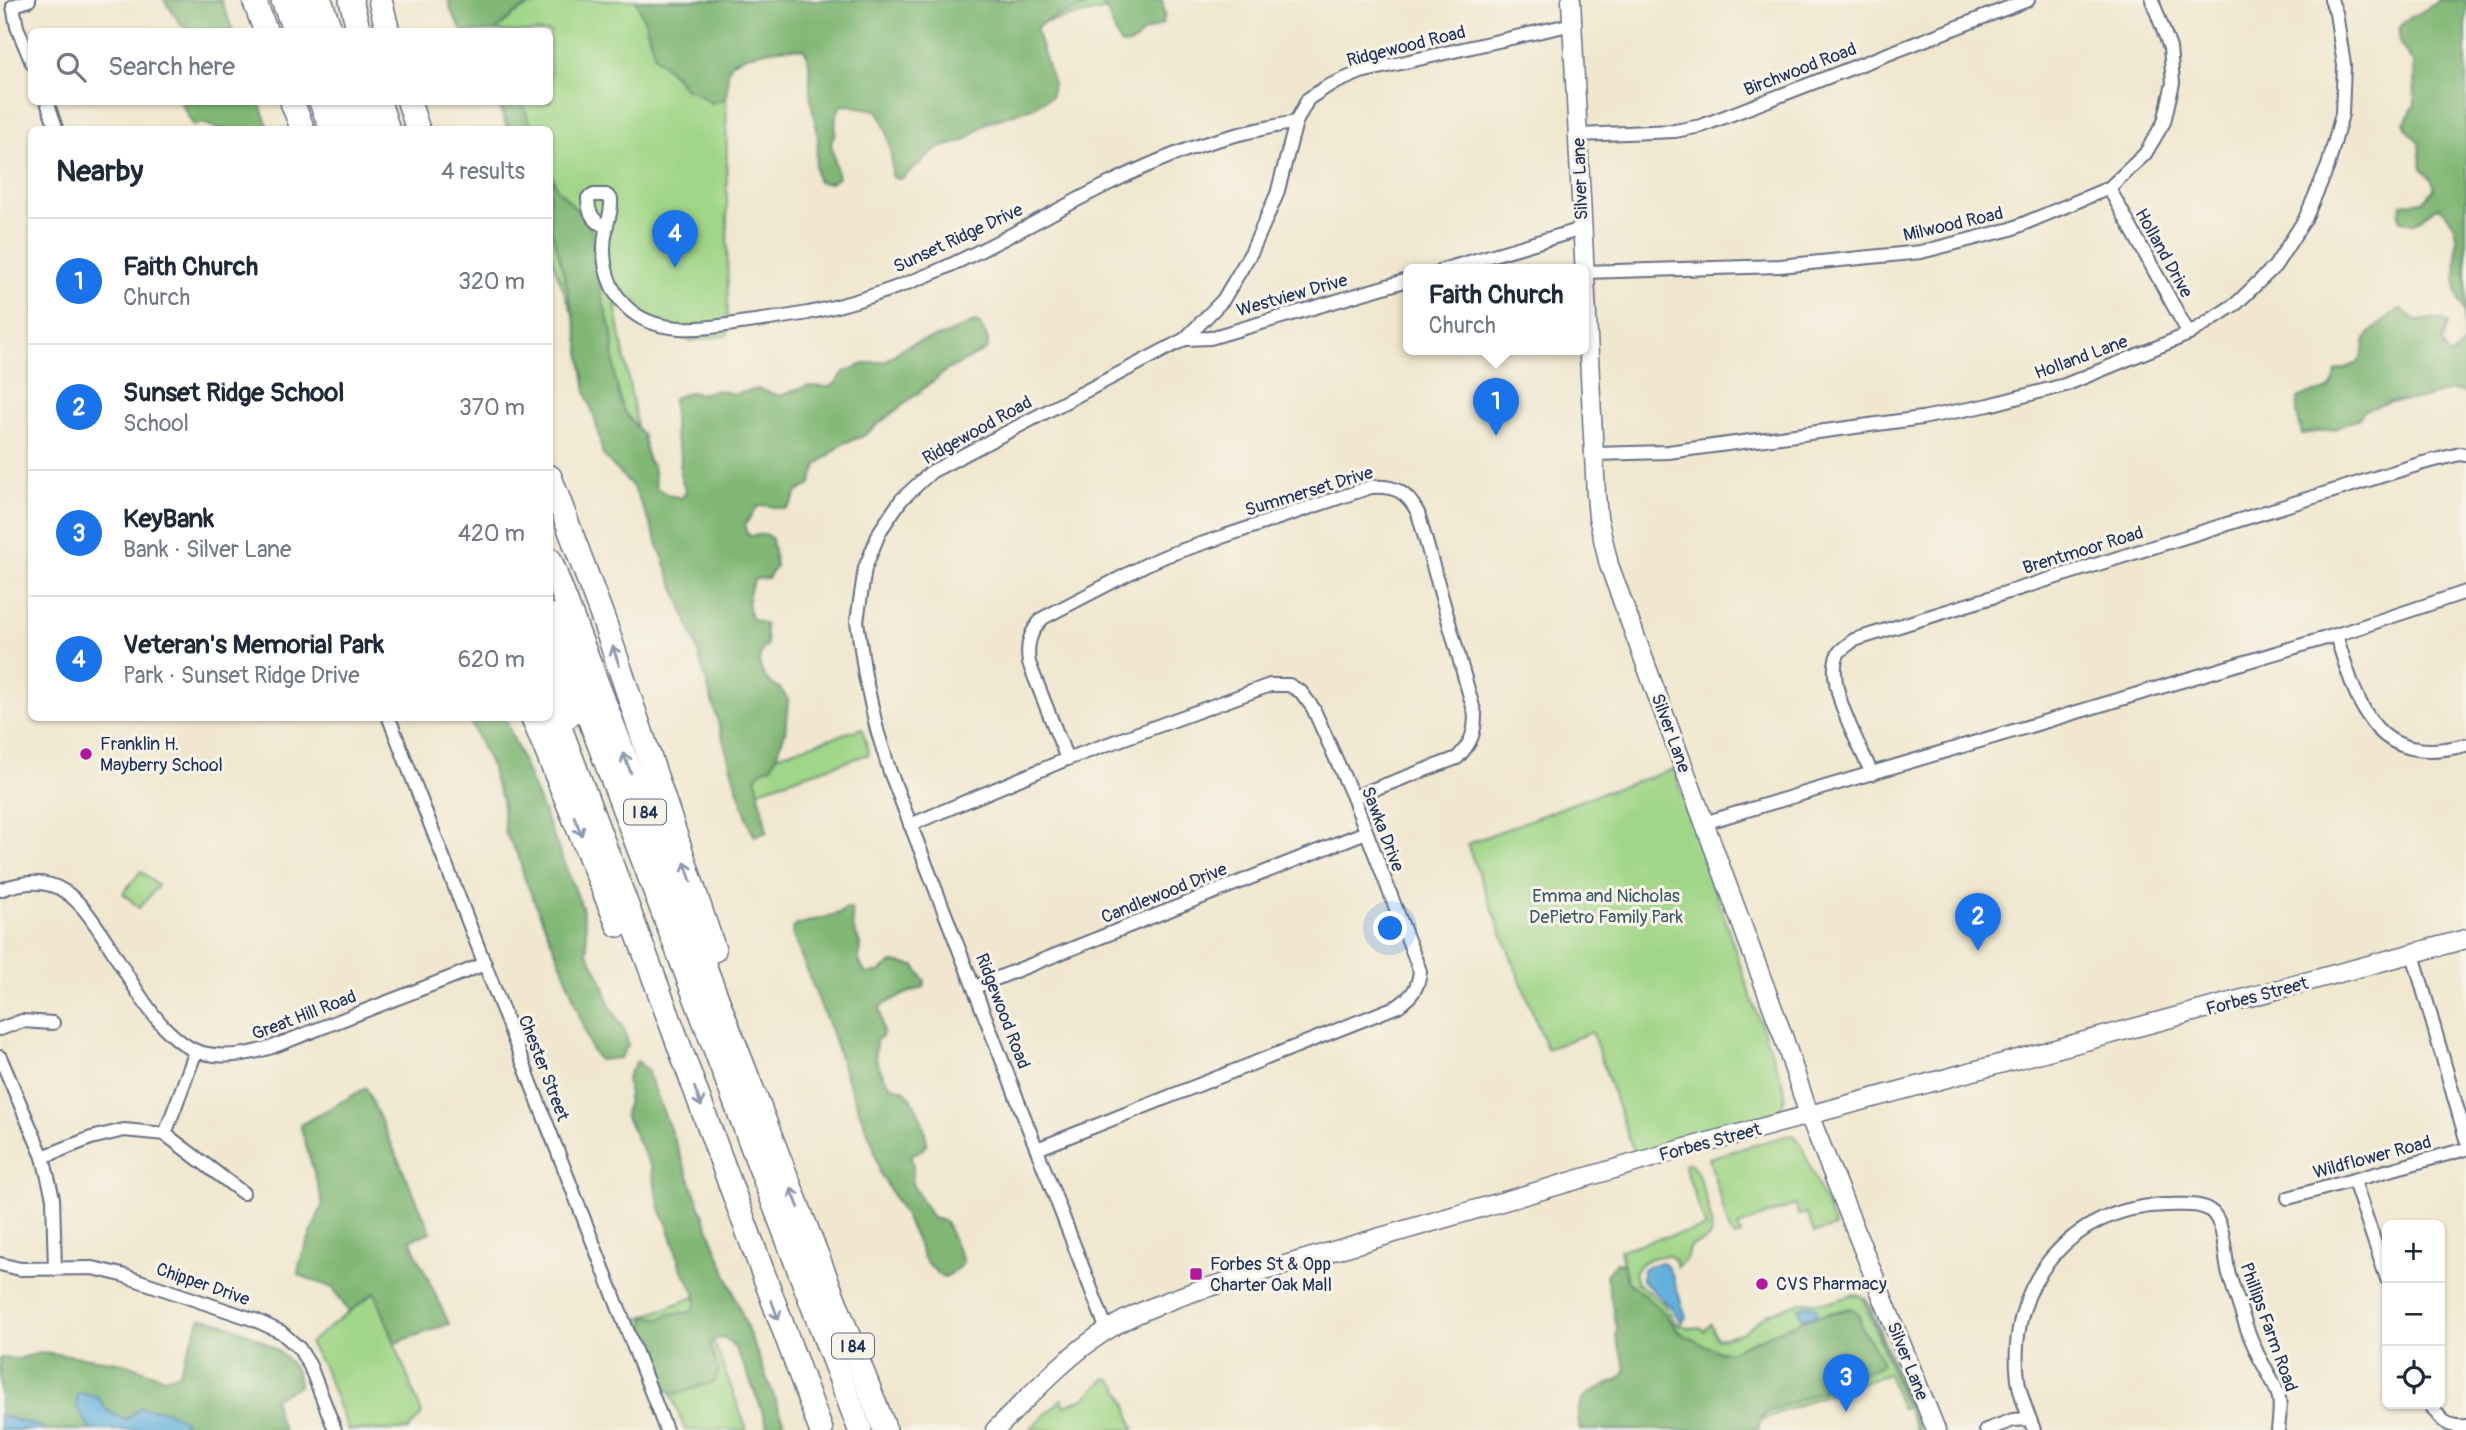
<!DOCTYPE html>
<html lang="en">
<head>
<meta charset="utf-8">
<style>
	:root { --surface:#fff; --page:#f6f6f7; --text:#1f2937; --muted:#747a83; --line:#e0e1e3; --accent:#1a73e8 }
	body { margin:0; font-family:Pangolin,sans-serif; background:var(--page); color:var(--text) }
	.controls { position:absolute; right:21px; bottom:21px; display:grid; overflow:hidden; border-radius:10px; box-shadow:0 2px 5px #0004 }
	.controls button { width:63px; height:63px; display:grid; place-items:center; padding:0; border:0; border-bottom:2px solid var(--line); background:var(--surface); color:var(--text); font:35px sans-serif }
	.you { position:absolute; left:1391px; top:929px; width:24px; height:24px; margin:-18px; border:5px solid #fff; border-radius:50%; background:#1a73e8; box-shadow:0 0 0 10px #1a73e833 }
	.badge { display:grid; place-items:center; width:46px; height:46px; border-radius:50%; background:var(--accent); color:#fff; font-size:23px; font-weight:700 }
	.pin { position:absolute; translate:-50% -58px; filter:drop-shadow(0 2px 4px #0008) }
	.pin::after { content:''; position:absolute; top:37px; width:24px; height:21px; background:inherit; clip-path:polygon(0 0,100% 0,50% 100%) }
	.popup { position:absolute; left:1403px; top:264px; width:186px; height:91px; box-sizing:border-box; display:grid; place-content:center; border-radius:10px; background:var(--surface); filter:drop-shadow(0 2px 5px #0005); font-size:23px; white-space:nowrap; color:var(--muted) }
	.popup b { font-size:26px; color:var(--text) }
	.popup::after { content:''; position:absolute; left:50%; top:100%; margin-left:-14px; border:14px solid transparent; border-top-color:var(--surface) }
	.list { margin:0; padding:0; list-style:none }
	h2 { display:flex; justify-content:space-between; align-items:center; height:91px; margin:0; padding:0 28px; font-size:30px }
	h2 small { font-size:23px; font-weight:400; color:var(--muted) }
	.list li { display:grid; grid-template-columns:46px 1fr auto; gap:21px; align-items:center; box-sizing:border-box; height:126px; padding:0 28px; border-top:2px solid var(--line) }
	.list b { display:block; font-size:26px; white-space:nowrap }
	.list p { margin:0; font-size:23px; white-space:nowrap; color:var(--muted) }
	.list em { font-size:23px; font-style:normal; color:var(--muted) }
	.icon { flex:none; width:38px; height:38px; fill:none; stroke:currentColor; stroke-width:2; stroke-linecap:round; stroke-linejoin:round }
	.map { position:relative; flex:none; width:2466px; height:1430px; overflow:hidden }
	.search { position:absolute; background:var(--surface); box-shadow:0 2px 5px #0004; left:28px; top:28px; width:525px; height:77px; display:flex; align-items:center; gap:18px; box-sizing:border-box; padding:0 24px; border-radius:10px; color:var(--muted); font-size:26px }
	.panel { position:absolute; background:var(--surface); box-shadow:0 2px 5px #0004; left:28px; top:126px; width:525px; height:595px; border-radius:10px }
	.map>svg:first-child { display:block }
	.green { fill:#a0d687; stroke:#5e8272; stroke-width:2; fill-rule:evenodd }
	.forest { fill:#80b774; stroke:#4e7369; stroke-width:2 }
	.water { fill:#62b1dc; stroke:#3e709d; stroke-width:2 }
	.lines { fill:none; stroke-linecap:round; stroke-linejoin:round }
	.street-casing { stroke:#666f85; stroke-width:16 }
	.secondary-casing { stroke:#666f85; stroke-width:21 }
	.highway-casing { stroke:#666f85; stroke-width:26 }
	.street { stroke:#fff; stroke-width:12 }
	.secondary { stroke:#fff; stroke-width:18 }
	.highway { stroke:#fff; stroke-width:23 }
	.oneway { stroke:#8d97ae }
	.poi-dot { fill:#b5179e; stroke:#f7f3e8; stroke-width:2.5 }
	.labels { text-anchor:middle; stroke-width:6; stroke-linejoin:round; paint-order:stroke }
	.shield { fill:#f7f3e8; stroke:#5d6a87; stroke-width:2 }
	.shield-label { font-size:16px; font-weight:bold; fill:#1b2f5e }
	.street-label { font-size:18px; fill:#1b2f5e; stroke:#f7f3e8 }
	.poi-label { font-size:18px; fill:#1b2f5e; stroke:#f7f3e8; text-anchor:start }
	.park-label { font-size:18px; fill:#3c5968; stroke:#f7f3e8 }
</style>
</head>
<body>
<div class="map">
<svg width="2466" height="1430" viewBox="0 0 2466 1430">
	<rect width="100%" height="100%" fill="#f7f3e8"/>
	<filter id="ink" filterUnits="userSpaceOnUse"><feTurbulence type="fractalNoise" baseFrequency=".0143" numOctaves="2"/><feDisplacementMap in="SourceGraphic" scale="14" xChannelSelector="R" yChannelSelector="G"/><feConvolveMatrix kernelMatrix="1 2 1 2 8 2 1 2 1" color-interpolation-filters="sRGB"/></filter>
	<filter id="wash" filterUnits="userSpaceOnUse"><feTurbulence type="fractalNoise" baseFrequency=".00686" numOctaves="4" result="noise"/><feDisplacementMap in="SourceGraphic" scale="28" xChannelSelector="R" yChannelSelector="G"/><feGaussianBlur stdDeviation="1.57" result="paint"/><feColorMatrix in="noise" values="0 0 0 0 0 0 0 0 0 0 0 0 0 0 0 0 0 1.4 0 .05"/><feComposite in="paint" operator="in"/></filter>
	<g filter="url(#wash)">
		<rect width="100%" height="100%" fill="#f0e7ce"/>
		<!-- green -->
		<g class="green">
			<path d="M468 0H1149L819 71V36L726 57 728 335 690 341 615 304 656 533 550 254V130L507 129 498 102H550V32L477 31ZM566 198 588 223 593 245Z"/>
			<path d="M862 728 869 754 747 794 739 768Z"/>
			<path d="M1674 769 1752 1000 1784 1087C1787 1100 1782 1109 1770 1114L1635 1156 1592 1032 1547 1049 1467 844 1587 798Z"/>
			<path d="M141 871 158 886 139 908 123 893Z"/>
			<path d="M1789 1135 1795 1136 1800 1142 1835 1227 1814 1233 1807 1213 1799 1215 1795 1205 1738 1226 1741 1235 1734 1237 1730 1233 1709 1158Z"/>
			<path d="M1690 1163C1701 1172 1714 1222 1711 1235L1706 1240 1689 1247 1686 1259 1677 1267 1675 1260 1668 1255C1653 1257 1641 1259 1634 1273L1637 1283 1663 1303 1676 1323 1689 1328 1700 1327 1704 1331 1711 1324 1717 1339 1741 1333 1769 1313 1801 1302H1831L1853 1295 1862 1296 1906 1408H1901L1888 1374 1816 1398 1760 1421 1767 1412 1879 1367 1873 1344 1862 1329 1860 1318 1848 1308 1803 1320 1731 1351H1715L1684 1336 1661 1310 1627 1281 1620 1250 1659 1238 1706 1228 1684 1165Z"/>
			<path d="M375 1292 422 1414 408 1430H348L324 1368 309 1343Z"/>
			<path d="M697 1296 747 1430H685L666 1381 662 1382 637 1319Z"/>
			<path d="M1865 1297 1869 1303 1919 1430H1916Z"/>
			<path d="M1106 1378C1122 1381 1130 1415 1134 1430H1029L1062 1399 1065 1406 1085 1398Z"/>
		</g>
		<!-- forest -->
		<g class="forest">
			<path d="M164 0H221L233 31H186Z"/>
			<path d="M448 0H555C545 5 537 3 527 7 518 10 501 25 496 31L463 32 452 13Z"/>
			<path d="M636 0H1162L1165 14 1162 24 1143 33 1133 43 1123 45 1120 44 1106 9 1100 2 1097 1C1079 13 1050 13 1036 29L1053 83 1051 97 1032 108 986 123 964 141 936 149 901 179 894 178 892 175C892 153 889 129 877 110L848 105 841 106 836 115 835 133 831 143 838 178 829 183 818 182C812 168 818 153 818 139 817 123 811 107 810 91 809 76 812 61 804 49 779 46 755 52 732 62L728 71 726 99 711 103 692 90 685 89 677 78 655 57 645 22Z"/>
			<path d="M2439 0H2466V392L2450 390 2422 399 2389 402 2365 410 2358 419 2334 429 2302 434 2297 414 2298 398C2317 388 2333 399 2336 371 2359 365 2363 362 2366 338 2372 330 2393 312 2401 309L2417 321C2429 321 2437 314 2448 324L2442 343 2449 356 2455 354 2464 343C2463 332 2464 321 2463 310 2462 303 2457 297 2456 289 2454 261 2466 226 2439 207 2429 210 2422 220 2412 224L2401 221 2399 214 2402 204 2423 201 2434 189C2435 180 2427 175 2421 169L2419 142 2407 129 2404 123 2415 105 2414 64 2400 44 2399 30 2404 21 2425 10Z"/>
			<path d="M180 102H259L269 129H216L215 127 201 123 194 126Z"/>
			<path d="M499 102H521L533 129H510Z"/>
			<path d="M550 172 557 188 584 218 591 230 602 299 612 333 615 378 621 403 625 413 643 435 648 461 653 466 656 487 668 495 682 498 686 492 680 475 681 457 675 436 673 398 691 392 698 394 719 390 733 394 759 389 780 396 807 386 829 387 835 384 844 372 864 364 886 361 903 348 914 343 948 334 974 322 980 324 988 340V347L986 350 947 370 863 436 844 443 817 465 810 485 797 492 791 504 785 509 764 505 757 507 745 525 746 532 751 536 766 534 772 539 776 566 768 578 755 579C748 590 745 607 752 619L765 624 767 645C751 657 763 684 780 688L788 700 785 733 772 766 762 770 756 778 767 832 755 836 751 830 735 781 695 642 649 521 634 488 603 455 595 419 586 392 577 330 558 251 550 227Z"/>
			<path d="M468 718H505L582 907 586 930 587 952 601 978 610 1006 625 1031 628 1045 620 1058 599 1060 591 1049 563 968 524 877 519 857 505 833 502 799 494 780 492 768Z"/>
			<path d="M846 908 852 910 853 928 860 943 859 961 866 974 880 972C895 957 898 964 915 966L925 981 924 987C908 993 894 997 880 1007L883 1035 876 1041C876 1047 874 1054 876 1059 880 1072 889 1090 903 1089 917 1103 924 1124 927 1143L923 1149 911 1155 913 1166 912 1184 932 1218 945 1221 963 1261 962 1265 945 1277 938 1274 926 1262 906 1218 880 1173 873 1145 847 1080 832 1034 792 933V929L797 925 840 913Z"/>
			<path d="M637 1061 647 1070 787 1430H770C761 1411 742 1353 730 1342 725 1337 720 1339 714 1339L710 1344 719 1371 714 1383C699 1384 689 1393 674 1394L666 1390 662 1381 644 1335 645 1318 650 1316 660 1319 669 1314 691 1312 696 1304 695 1292 681 1268 669 1228 661 1211 651 1167 625 1115 629 1093 627 1077Z"/>
			<path d="M366 1088 431 1232 410 1240 449 1324 395 1343 375 1292 349 1312 333 1288 299 1275V1264L323 1203 300 1125Z"/>
			<path d="M1616 1262 1623 1263 1627 1281 1661 1310 1680 1333 1719 1352 1731 1351 1803 1320 1852 1308C1861 1314 1858 1319 1862 1328 1867 1342 1880 1349 1882 1364L1853 1379 1767 1412 1760 1420 1758 1430H1580C1579 1425 1578 1418 1578 1413 1582 1382 1618 1391 1626 1369L1616 1336 1617 1328 1606 1275Z"/>
			<path d="M203 1318C233 1325 300 1350 299 1386L274 1398 277 1415 284 1430H184L185 1423 141 1407 138 1408 128 1419H125L105 1409 77 1406 91 1430H48L0 1415V1358L18 1359 39 1353 68 1355 124 1363 164 1378 178 1374 200 1320Z"/>
		</g>
		<!-- water -->
		<g class="water">
			<path d="M1660 1262 1665 1263 1672 1275 1686 1317 1681 1322 1669 1305 1642 1280 1643 1269Z"/>
			<path d="M1810 1305 1816 1307 1817 1315 1801 1318 1799 1308Z"/>
			<path d="M80 1393 98 1397 107 1411 125 1419 131 1417 138 1408 167 1411 184 1420V1430H91L77 1407V1395Z"/>
			<path d="M0 1415 46 1429 48 1430H0Z"/>
		</g>
	</g>
	<g filter="url(#ink)">
		<g class="lines">
			<defs>
				<g id="street">
					<path d="M29 0 13 6 17 27 32 63"/>
					<path d="M47 102 57 130"/>
					<path d="M1578 135 1675 131 1701 126 2028 0"/>
					<path d="M2109 188 2189 334"/>
					<path d="M606 227C593 221 588 213 588 198L594 195H606L611 199C612 211 608 219 606 230 601 254 605 281 621 301 650 337 701 329 740 323 763 320 786 317 808 313 851 304 895 289 935 272 1016 237 1091 187 1173 155 1213 139 1254 130 1296 122"/>
					<path d="M1442 270 1582 229"/>
					<path d="M1584 272 1780 266 1921 252 2011 229 2109 188 2145 154 2164 122 2173 83 2170 48 2152 0"/>
					<path d="M1185 339 1210 338 1408 280"/>
					<path d="M1594 454 1668 452 1922 418 1989 405 2065 385 2189 334 2237 303 2275 266 2305 219 2328 166 2342 114 2344 65 2336 13 2331 0"/>
					<path d="M2336 635C2359 708 2374 768 2466 745"/>
					<path d="M389 718 666 1430"/>
					<path d="M1067 759 1029 663C1026 644 1030 632 1043 618L1147 564 1168 555 1371 487C1395 485 1407 492 1418 513L1475 714C1475 733 1471 744 1457 758L1353 797"/>
					<path d="M1872 774C1860 746 1824 683 1838 654 1841 649 1849 644 1854 640L2423 463 2460 454 2466 455"/>
					<path d="M1704 823 2336 635 2466 592"/>
					<path d="M910 825 1067 759 1270 685H1289L1301 692 1313 708 1353 797 1420 971C1418 989 1412 996 1398 1006L1037 1149"/>
					<path d="M0 890C57 868 79 898 107 942 125 970 141 1002 164 1027 173 1036 186 1048 199 1052 224 1059 248 1055 272 1047L485 964"/>
					<path d="M2413 954 2466 1139"/>
					<path d="M975 987 1366 832"/>
					<path d="M0 1029 22 1021 53 1023"/>
					<path d="M0 1057 43 1157 53 1198 55 1269"/>
					<path d="M165 1134 196 1051"/>
					<path d="M43 1157 91 1138 124 1130 165 1134 243 1193"/>
					<path d="M2354 1181 2387 1279"/>
					<path d="M2288 1198 2466 1149"/>
					<path d="M0 1264 20 1269 93 1268 122 1275 255 1320 281 1332 299 1348 310 1366 335 1430"/>
					<path d="M1107 1330 890 772 877 730 865 676 857 621 865 568 880 531 901 500 931 472 1185 339 1223 300 1252 251 1277 194 1296 122 1308 99 1328 86 1361 72 1573 24"/>
					<path d="M2430 1404C2440 1419 2446 1428 2466 1426"/>
					<path d="M1986 1430 2013 1420 2030 1419"/>
					<path d="M2034 1430C2028 1414 2020 1397 2018 1379 2006 1284 2072 1206 2167 1205 2182 1205 2202 1202 2213 1213 2226 1228 2224 1256 2229 1275 2234 1290 2239 1305 2244 1320 2248 1332 2253 1344 2258 1355 2265 1369 2276 1383 2279 1398 2281 1408 2279 1420 2278 1430"/>
				</g>
				<g id="secondary">
					<path d="M1571 0 1596 495 1598 517 1609 565 1783 1036 1809 1115 1936 1430"/>
					<path d="M995 1430C1030 1396 1063 1359 1104 1332 1133 1313 1167 1301 1199 1290L1686 1148 2466 939"/>
				</g>
				<g id="highway">
					<path d="M254 0 266 32"/>
					<path d="M283 0 295 32"/>
					<path d="M302 0 313 32"/>
					<path d="M320 0 331 32"/>
					<path d="M351 0 359 32"/>
					<path d="M380 0 388 32"/>
					<path d="M292 102 303 130"/>
					<path d="M321 102 332 130"/>
					<path d="M339 102 349 130"/>
					<path d="M358 102 367 130"/>
					<path d="M379 102 388 130"/>
					<path d="M409 102 418 130"/>
					<path d="M550 477 604 621 714 950"/>
					<path d="M550 560 724 1017 885 1430"/>
					<path d="M550 615 860 1430"/>
					<path d="M550 664 568 716"/>
					<path d="M550 701 650 967 821 1430"/>
					<path d="M533 718 618 925"/>
				</g>
			</defs>
			<!-- street casing -->
			<use href="#street" class="street-casing"/>
			<!-- secondary casing -->
			<use href="#secondary" class="secondary-casing"/>
			<!-- highway casing -->
			<use href="#highway" class="highway-casing"/>
			<!-- street -->
			<use href="#street" class="street"/>
			<!-- secondary -->
			<use href="#secondary" class="secondary"/>
			<!-- highway -->
			<use href="#highway" class="highway"/>
		</g>
		<!-- one-way arrows -->
		<defs><path id="oneway-shaft" d="M-6 0H5M1.5-3L5.5 0L1.5 3" fill="none" stroke-width="1.6" stroke-linecap="round" stroke-linejoin="round" transform="scale(1.75)"/></defs>
		<g class="oneway">
			<use href="#oneway-shaft" transform="translate(616 656) rotate(-109)"/>
			<use href="#oneway-shaft" transform="translate(627 763) rotate(-111)"/>
			<use href="#oneway-shaft" transform="translate(578 826) rotate(68)"/>
			<use href="#oneway-shaft" transform="translate(688 872) rotate(-108)"/>
			<use href="#oneway-shaft" transform="translate(698 1097) rotate(70)"/>
			<use href="#oneway-shaft" transform="translate(795 1198) rotate(-111)"/>
			<use href="#oneway-shaft" transform="translate(775 1310) rotate(70)"/>
		</g>
	</g>
	<!-- markers -->
	<g class="poi-dot">
		<circle cx="86" cy="754" r="7"/>
		<rect x="1189" y="1267" width="14" height="14" rx="3.5"/>
		<circle cx="1762" cy="1284" r="7"/>
	</g>
	<g class="labels">
		<!-- shield labels -->
		<g class="shield">
			<rect x="624" y="799.5" width="42" height="25" rx="5"/>
			<rect x="832" y="1333.5" width="42" height="25" rx="5"/>
		</g>
		<g class="shield-label">
			<text x="645" y="818">I 84</text>
			<text x="853" y="1352">I 84</text>
		</g>
		<!-- street labels -->
		<g class="street-label">
			<text transform="translate(1406 46) rotate(-14)" y="6">Ridgewood Road</text>
			<text transform="translate(1800 69) rotate(-21)" y="6">Birchwood Road</text>
			<text transform="translate(1580 179) rotate(-92)" y="6">Silver Lane</text>
			<text transform="translate(1953 224) rotate(-13)" y="6">Milwood Road</text>
			<text transform="translate(958 238) rotate(-25)" y="6">Sunset Ridge Drive</text>
			<text transform="translate(2164 253) rotate(61)" y="6">Holland Drive</text>
			<text transform="translate(1292 295) rotate(-16)" y="6">Westview Drive</text>
			<text transform="translate(2081 357) rotate(-20)" y="6">Holland Lane</text>
			<text transform="translate(977 430) rotate(-29)" y="6">Ridgewood Road</text>
			<text transform="translate(1309 491) rotate(-17)" y="6">Summerset Drive</text>
			<text transform="translate(2083 550) rotate(-17)" y="6">Brentmoor Road</text>
			<text transform="translate(1671 733) rotate(70)" y="6">Silver Lane</text>
			<text transform="translate(1383 829) rotate(69)" y="6">Sawka Drive</text>
			<text transform="translate(1164 893) rotate(-22)" y="6">Candlewood Drive</text>
			<text transform="translate(2257 996) rotate(-15)" y="6">Forbes Street</text>
			<text transform="translate(1003 1011) rotate(69)" y="6">Ridgewood Road</text>
			<text transform="translate(304 1015) rotate(-21)" y="6">Great Hill Road</text>
			<text transform="translate(544 1068) rotate(69)" y="6">Chester Street</text>
			<text transform="translate(1710 1142) rotate(-15)" y="6">Forbes Street</text>
			<text transform="translate(2372 1157) rotate(-15)" y="6">Wildflower Road</text>
			<text transform="translate(203 1284) rotate(19)" y="6">Chipper Drive</text>
			<text transform="translate(2269 1327) rotate(70)" y="6">Phillips Farm Road</text>
			<text transform="translate(1908 1361) rotate(68)" y="6">Silver Lane</text>
		</g>
		<!-- poi labels -->
		<g class="poi-label">
			<text x="100" y="750">Franklin H.<tspan x="100" dy="21">Mayberry School</tspan></text>
			<text x="1210" y="1270">Forbes St &amp; Opp<tspan x="1210" dy="21">Charter Oak Mall</tspan></text>
			<text x="1776" y="1290">CVS Pharmacy</text>
		</g>
		<!-- park labels -->
		<g class="park-label">
			<text x="1606" y="902">Emma and Nicholas<tspan x="1606" dy="21">DePietro Family Park</tspan></text>
		</g>
	</g>
</svg>
<div class="controls">
<button>+</button>
<button>−</button>
<button><svg class="icon" aria-label="locate" viewBox="0 0 24 24"><circle cx="12" cy="12" r="6"/><path d="M12 2v4M12 18v4M2 12h4M18 12h4"/></svg></button>
</div>
<div class="you"></div>
<div class="pin badge" style="left:1496px;top:436px">1</div>
<div class="popup"><b>Faith Church</b>Church</div>
<div class="pin badge" style="left:1978px;top:951px">2</div>
<div class="pin badge" style="left:1846px;top:1412px">3</div>
<div class="pin badge" style="left:675px;top:268px">4</div>
<div class="search"><svg class="icon" aria-label="search" viewBox="0 0 24 24"><circle cx="10" cy="10" r="6"/><path d="M15 15l6 6"/></svg>Search here</div>
<section class="panel">
<h2>Nearby<small>4 results</small></h2>
<ul class="list">
<li><span class="badge">1</span><div><b>Faith Church</b><p>Church</p></div><em>320 m</em></li>
<li><span class="badge">2</span><div><b>Sunset Ridge School</b><p>School</p></div><em>370 m</em></li>
<li><span class="badge">3</span><div><b>KeyBank</b><p>Bank · Silver Lane</p></div><em>420 m</em></li>
<li><span class="badge">4</span><div><b>Veteran's Memorial Park</b><p>Park · Sunset Ridge Drive</p></div><em>620 m</em></li>
</ul>
</section>
</div>
</body>
</html>
